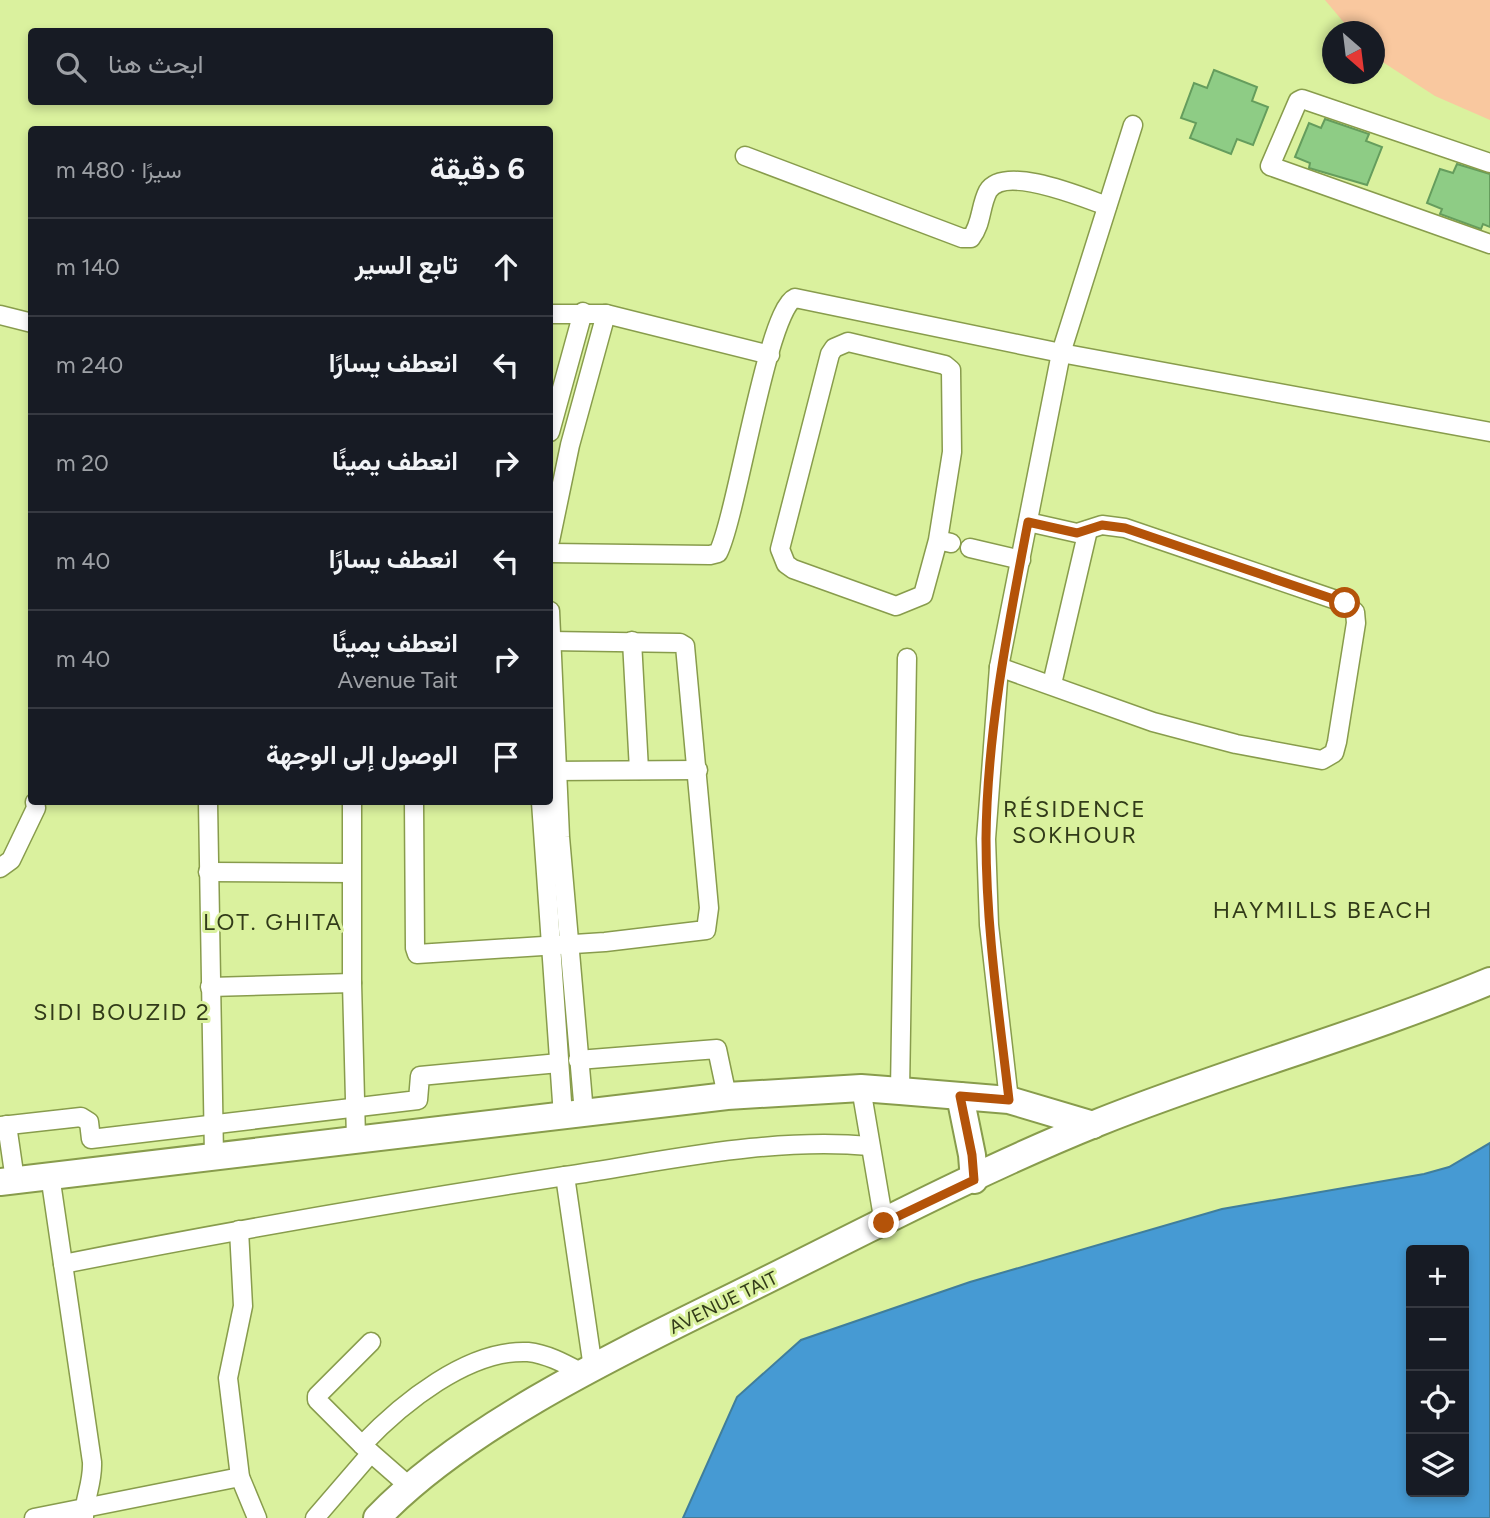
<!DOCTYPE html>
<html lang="ar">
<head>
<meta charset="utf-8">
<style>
	:root { --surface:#171b24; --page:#242831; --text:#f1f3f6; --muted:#9ea1a6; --line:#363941 }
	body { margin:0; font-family:Figtree,Vazirmatn,sans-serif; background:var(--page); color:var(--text); direction:rtl }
	.controls { position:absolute; right:21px; bottom:21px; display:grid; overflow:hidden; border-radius:7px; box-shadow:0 4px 10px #0003 }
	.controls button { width:63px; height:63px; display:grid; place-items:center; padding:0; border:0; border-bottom:2px solid var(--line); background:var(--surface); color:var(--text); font:35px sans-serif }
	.compass { position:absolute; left:1322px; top:21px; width:63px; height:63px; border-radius:50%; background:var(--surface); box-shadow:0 4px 10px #0003; rotate:152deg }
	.stop { position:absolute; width:21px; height:21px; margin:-16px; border:5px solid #b45309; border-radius:50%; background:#fff }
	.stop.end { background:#b45309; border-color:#fff; box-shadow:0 2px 7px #0008 }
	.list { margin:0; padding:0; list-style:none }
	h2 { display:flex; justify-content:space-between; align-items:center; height:91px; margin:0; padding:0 28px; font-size:30px }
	h2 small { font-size:23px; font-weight:400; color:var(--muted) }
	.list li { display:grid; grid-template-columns:46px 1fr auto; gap:21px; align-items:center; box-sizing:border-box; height:98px; padding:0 28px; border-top:2px solid var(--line) }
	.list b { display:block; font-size:26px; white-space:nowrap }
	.list p { margin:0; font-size:23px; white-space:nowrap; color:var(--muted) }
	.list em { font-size:23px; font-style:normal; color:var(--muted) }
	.icon { flex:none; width:38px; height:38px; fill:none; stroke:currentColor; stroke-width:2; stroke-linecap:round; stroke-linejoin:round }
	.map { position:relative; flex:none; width:1490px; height:1518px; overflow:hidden; direction:ltr }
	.search { position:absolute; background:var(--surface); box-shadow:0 4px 10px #0003; left:28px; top:28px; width:525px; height:77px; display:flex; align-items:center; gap:18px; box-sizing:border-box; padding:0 24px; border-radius:7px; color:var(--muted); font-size:26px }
	.panel { position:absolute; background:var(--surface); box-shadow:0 4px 10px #0003; left:28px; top:126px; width:525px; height:679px; border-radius:7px; direction:rtl }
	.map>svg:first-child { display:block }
	.green { fill:#f9c89f }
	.water { fill:#469ad3; stroke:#407e9b; stroke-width:2; fill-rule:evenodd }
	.building { fill:#8ecc85; stroke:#659d5d; stroke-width:2 }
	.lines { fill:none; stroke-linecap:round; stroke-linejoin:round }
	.street-casing { stroke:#889c4c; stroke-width:21 }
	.secondary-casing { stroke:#889c4c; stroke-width:30 }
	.street { stroke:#fff; stroke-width:18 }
	.secondary { stroke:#fff; stroke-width:26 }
	.route { stroke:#b45309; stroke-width:9 }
	.labels { text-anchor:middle; stroke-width:6; stroke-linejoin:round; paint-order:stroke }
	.street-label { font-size:19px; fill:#323b19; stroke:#daf19e }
	.quarter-label { font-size:23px; letter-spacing:2px; fill:#323b19; stroke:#daf19e }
</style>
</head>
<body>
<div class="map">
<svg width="1490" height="1518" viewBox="0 0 1490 1518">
	<rect width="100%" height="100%" fill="#daf19e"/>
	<!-- green -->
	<path class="green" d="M1325 0H1490V120L1435 96 1375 57 1374 32 1351 31Z"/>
	<!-- water -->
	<path class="water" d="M1490 1143V1518H683L737 1397 801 1340 970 1282 1222 1209 1424 1174 1449 1167ZM1411 1250H1464V1492H1411Z"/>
	<!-- building -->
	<g class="building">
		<path d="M1214 70 1257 87 1252 101 1268 107 1253 145 1237 139 1231 154 1190 138 1196 123 1181 118 1194 83 1207 88Z"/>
		<path d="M1325 119 1369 134 1366 141 1382 147 1367 185 1309 168 1310 163 1295 157 1309 123 1321 128Z"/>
		<path d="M1457 164 1490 174V227L1483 224 1481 229 1440 214 1442 209 1427 203 1440 169 1453 173Z"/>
	</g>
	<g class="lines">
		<defs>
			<g id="street">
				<path d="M745 156 962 238H971C982 224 980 206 988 191 1005 164 1084 198 1107 206"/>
				<path d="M1490 163 1302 99 1298 101 1270 166 1490 244"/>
				<path d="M550 314H606L770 355"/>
				<path d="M0 315 32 323"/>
				<path d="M550 432 583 312"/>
				<path d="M938 540 923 595 896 606 793 569 786 564 780 549 830 354 834 348 848 342 945 365 951 370 952 452 938 540 951 543"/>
				<path d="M550 541 570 445 606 314"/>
				<path d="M970 548 1021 560"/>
				<path d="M550 553 710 555 718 553C737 516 767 310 795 298L1061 353 1490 432"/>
				<path d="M550 611 560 837 584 1113"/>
				<path d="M632 641 639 770"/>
				<path d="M999 667 1153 722 1236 744 1322 760 1334 753 1337 742 1356 623 1355 612 1345 603 1125 528 1102 525 1077 533 1028 522"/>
				<path d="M1052 684 1088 530"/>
				<path d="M550 771 698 770"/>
				<path d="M208 802 214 1156"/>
				<path d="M352 802V983L356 1138"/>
				<path d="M414 802 415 948 417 954 605 942 706 930 709 908 685 646 680 643 550 641"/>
				<path d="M541 802 563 1116"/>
				<path d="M0 868 11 860 36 808 35 802"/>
				<path d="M208 872 351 873"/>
				<path d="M210 987 352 983"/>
				<path d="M578 1060 717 1049 727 1096"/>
				<path d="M861 1088 884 1223"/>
				<path d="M900 1091 907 658"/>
				<path d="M1009 1100 989 925 986 839 999 667 1061 353 1133 125"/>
				<path d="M7 1125 15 1180"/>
				<path d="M0 1126 81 1117 89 1122 91 1139 418 1100 420 1076 559 1063"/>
				<path d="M50 1175 92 1462C93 1484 84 1498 84 1518"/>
				<path d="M565 1176 593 1368"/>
				<path d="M239 1230 243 1306 228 1378 240 1477 257 1518"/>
				<path d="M63 1264C229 1231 397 1202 565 1176 667 1161 767 1137 870 1146"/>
				<path d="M371 1342 317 1396V1400L362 1445 410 1487"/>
				<path d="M362 1445C401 1404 468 1349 528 1352 548 1354 567 1365 584 1374"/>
				<path d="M34 1518 240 1477"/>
				<path d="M315 1518 371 1453"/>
			</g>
			<g id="secondary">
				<path d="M960 1096 972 1155 974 1180"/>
				<path d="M0 1182 727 1096 861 1088 900 1091 1009 1100 1093 1125"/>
				<path d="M377 1518C460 1431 606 1359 714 1306 839 1245 968 1175 1097 1123 1226 1071 1361 1035 1490 981"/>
			</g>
		</defs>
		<!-- street casing -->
		<use href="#street" class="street-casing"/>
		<!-- secondary casing -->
		<use href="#secondary" class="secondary-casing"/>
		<!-- street -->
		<use href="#street" class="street"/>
		<!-- secondary -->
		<use href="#secondary" class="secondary"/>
	</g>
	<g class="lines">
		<!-- route -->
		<path class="route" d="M884 1223 974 1180 972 1155 960 1096 1009 1100C999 1013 986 927 986 839 987 732 1008 627 1028 522L1077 533 1102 525 1125 528 1345 603"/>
	</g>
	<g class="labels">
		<!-- street labels -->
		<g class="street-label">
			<text transform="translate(723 1302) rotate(-26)" y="7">AVENUE TAIT</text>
		</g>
		<!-- quarter labels -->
		<g class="quarter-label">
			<text x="1075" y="817">RÉSIDENCE<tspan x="1075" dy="26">SOKHOUR</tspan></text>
			<text x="1323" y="918">HAYMILLS BEACH</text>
			<text x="273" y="930">LOT. GHITA</text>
			<text x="122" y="1020">SIDI BOUZID 2</text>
		</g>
	</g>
</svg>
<div class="controls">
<button>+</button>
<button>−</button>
<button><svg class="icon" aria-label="locate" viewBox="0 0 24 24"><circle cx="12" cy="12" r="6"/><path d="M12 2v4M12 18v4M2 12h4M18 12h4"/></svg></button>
<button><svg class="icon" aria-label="layers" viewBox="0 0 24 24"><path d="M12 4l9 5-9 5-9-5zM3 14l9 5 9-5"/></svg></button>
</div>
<svg class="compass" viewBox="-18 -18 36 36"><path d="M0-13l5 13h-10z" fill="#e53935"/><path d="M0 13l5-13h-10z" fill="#9ea1a6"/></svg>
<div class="stop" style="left:1345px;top:603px"></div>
<div class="stop end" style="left:884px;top:1223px"></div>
<div class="search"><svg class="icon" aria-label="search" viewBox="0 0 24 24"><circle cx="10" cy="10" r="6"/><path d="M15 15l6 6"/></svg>ابحث هنا</div>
<section class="panel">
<h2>6 دقيقة<small>سيرًا · 480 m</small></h2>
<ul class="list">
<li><svg class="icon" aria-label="ahead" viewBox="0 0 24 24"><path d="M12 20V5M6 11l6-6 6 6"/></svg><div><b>تابع السير</b></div><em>140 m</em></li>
<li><svg class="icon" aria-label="left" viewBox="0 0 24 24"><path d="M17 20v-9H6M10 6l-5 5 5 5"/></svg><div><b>انعطف يسارًا</b></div><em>240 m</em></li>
<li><svg class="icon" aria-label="right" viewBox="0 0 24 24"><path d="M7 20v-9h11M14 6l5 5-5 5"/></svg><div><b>انعطف يمينًا</b></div><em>20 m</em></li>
<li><svg class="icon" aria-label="left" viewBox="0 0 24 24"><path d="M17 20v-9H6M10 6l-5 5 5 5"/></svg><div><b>انعطف يسارًا</b></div><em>40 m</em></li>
<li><svg class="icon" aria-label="right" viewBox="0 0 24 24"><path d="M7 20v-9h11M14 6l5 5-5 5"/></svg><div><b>انعطف يمينًا</b><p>Avenue Tait</p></div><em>40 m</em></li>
<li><svg class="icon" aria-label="arrive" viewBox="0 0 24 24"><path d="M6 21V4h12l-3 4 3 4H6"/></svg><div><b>الوصول إلى الوجهة</b></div></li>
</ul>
</section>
</div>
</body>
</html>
